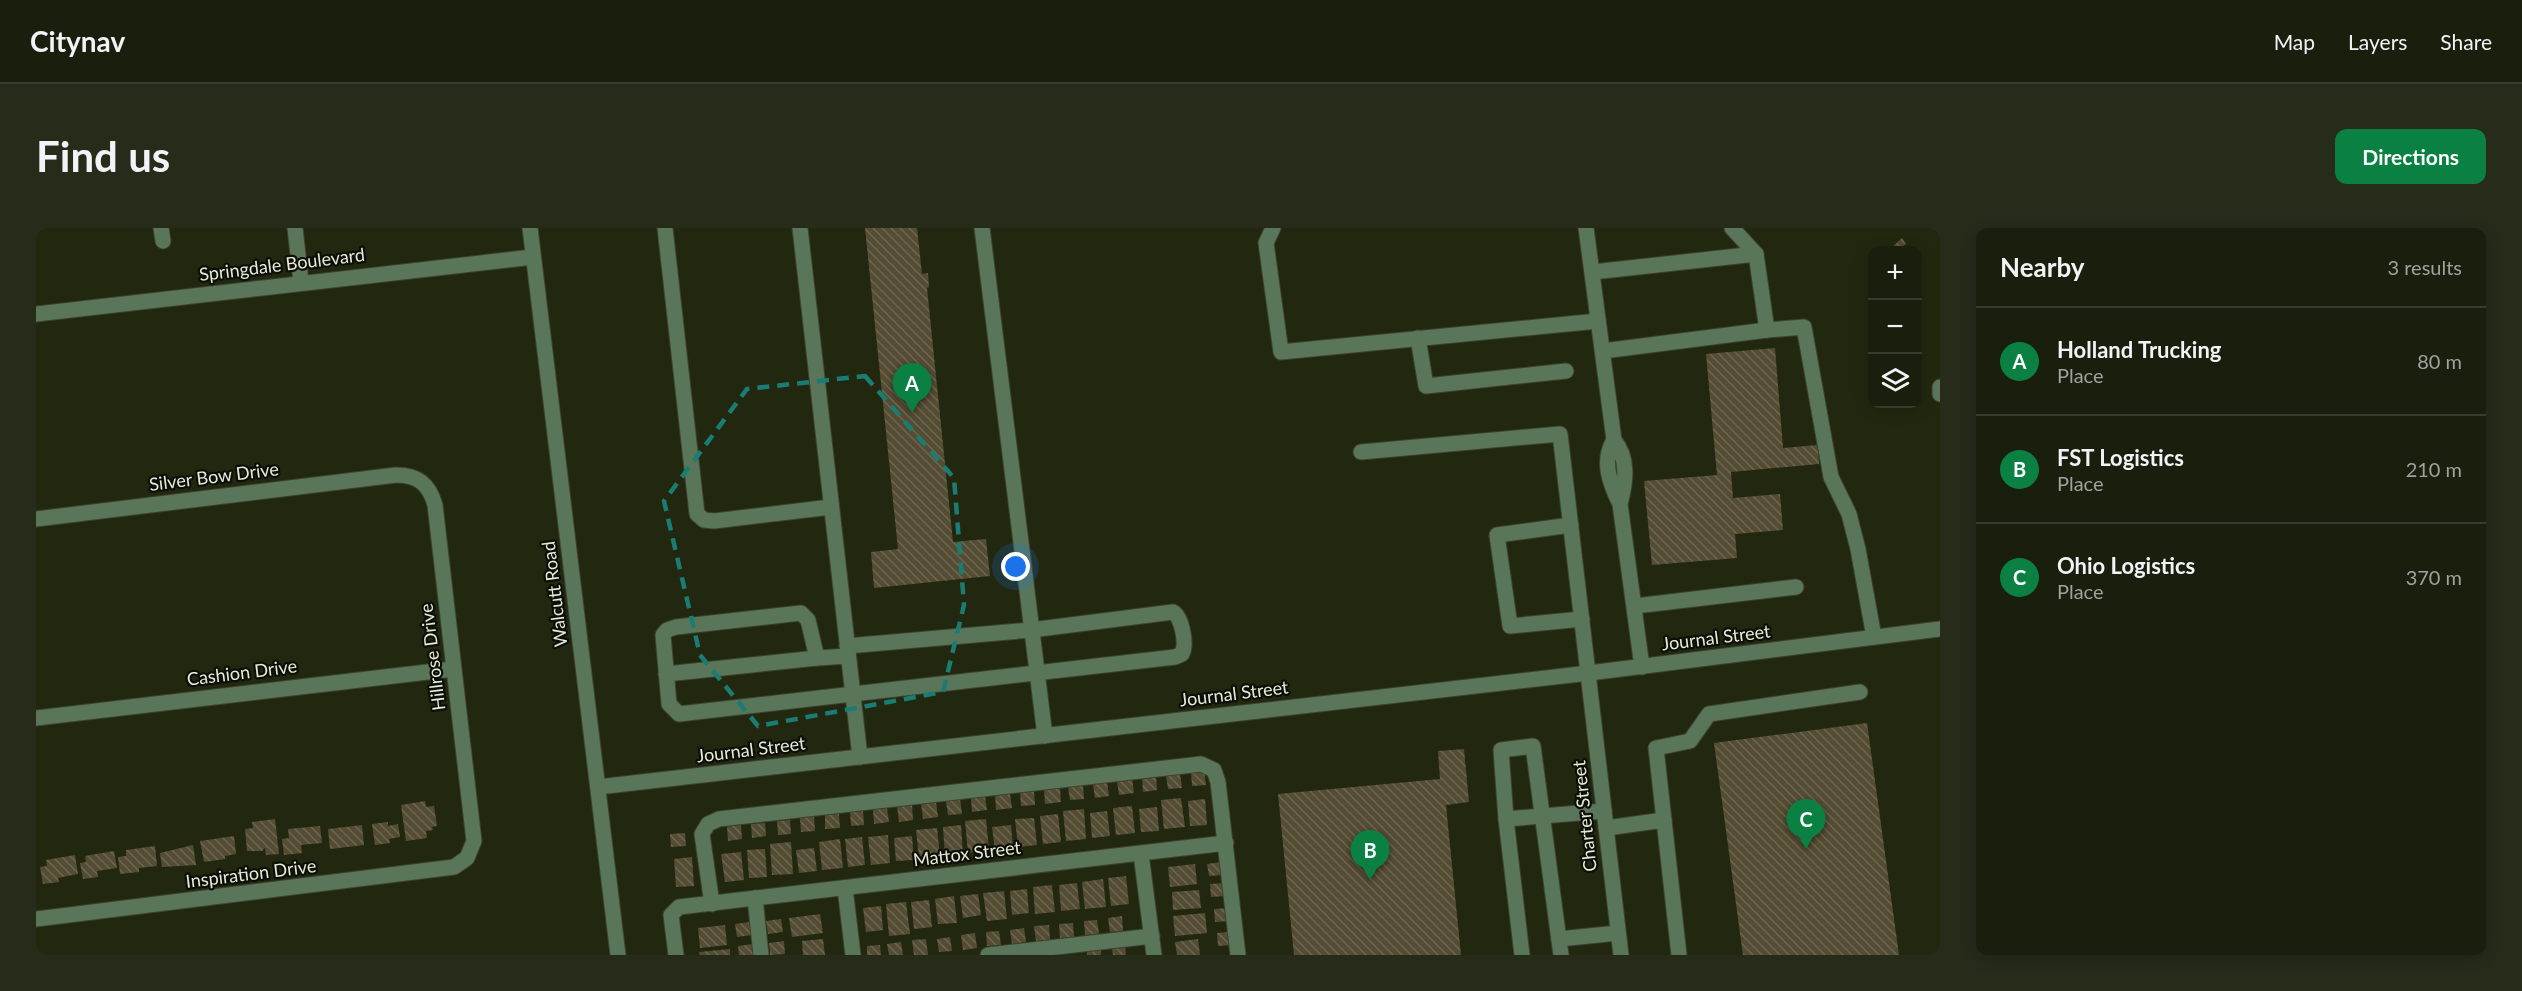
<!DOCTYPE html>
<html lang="en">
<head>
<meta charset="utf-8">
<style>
	:root { --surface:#1a1e0c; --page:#272b1a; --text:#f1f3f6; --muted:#9fa29d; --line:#383c2d; --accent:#0b8043 }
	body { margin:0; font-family:Lato,sans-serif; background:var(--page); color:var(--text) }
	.controls { position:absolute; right:18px; top:18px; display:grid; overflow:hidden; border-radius:12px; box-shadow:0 3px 15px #0003 }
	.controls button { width:54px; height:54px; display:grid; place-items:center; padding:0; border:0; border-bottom:2px solid var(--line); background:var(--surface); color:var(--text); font:30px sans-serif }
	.you { position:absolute; left:980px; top:339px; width:21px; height:21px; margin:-15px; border:4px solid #fff; border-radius:50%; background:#1a73e8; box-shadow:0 0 0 9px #1a73e833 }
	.badge { display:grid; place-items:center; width:39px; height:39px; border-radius:50%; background:var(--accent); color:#fff; font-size:20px; font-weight:700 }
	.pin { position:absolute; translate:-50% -50px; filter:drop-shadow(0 2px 3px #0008) }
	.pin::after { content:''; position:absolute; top:32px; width:21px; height:18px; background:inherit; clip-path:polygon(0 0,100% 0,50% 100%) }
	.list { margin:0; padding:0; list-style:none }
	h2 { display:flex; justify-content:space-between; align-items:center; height:78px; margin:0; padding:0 24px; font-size:26px }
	h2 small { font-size:20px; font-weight:400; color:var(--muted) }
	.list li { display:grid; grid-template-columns:39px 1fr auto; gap:18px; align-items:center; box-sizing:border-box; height:108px; padding:0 24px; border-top:2px solid var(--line) }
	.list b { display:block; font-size:22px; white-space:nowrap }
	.list p { margin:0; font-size:20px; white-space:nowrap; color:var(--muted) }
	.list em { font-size:20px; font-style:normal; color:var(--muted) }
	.icon { flex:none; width:33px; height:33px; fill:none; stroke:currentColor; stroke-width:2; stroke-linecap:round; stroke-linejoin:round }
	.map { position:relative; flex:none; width:1904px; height:727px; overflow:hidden; border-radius:12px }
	header { display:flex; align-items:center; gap:36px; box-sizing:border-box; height:84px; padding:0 30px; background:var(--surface); border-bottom:2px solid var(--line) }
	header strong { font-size:28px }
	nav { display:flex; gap:33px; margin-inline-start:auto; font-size:21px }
	.intro { display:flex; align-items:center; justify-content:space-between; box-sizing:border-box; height:144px; padding:0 36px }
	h1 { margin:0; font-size:42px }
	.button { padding:15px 27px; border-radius:12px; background:var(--accent); color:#fff; font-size:21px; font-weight:700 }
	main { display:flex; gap:36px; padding:0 36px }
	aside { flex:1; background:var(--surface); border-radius:12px; box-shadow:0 3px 15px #0003 }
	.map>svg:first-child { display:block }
	.building { fill:url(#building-back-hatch) }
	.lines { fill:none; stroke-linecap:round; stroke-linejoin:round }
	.minor-casing { stroke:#3d432c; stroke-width:17 }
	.minor { stroke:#59765b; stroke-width:15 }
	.marked { fill:none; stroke:#1a7c73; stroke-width:4.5; stroke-dasharray:12 8; stroke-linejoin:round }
	.labels { text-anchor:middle; stroke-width:4.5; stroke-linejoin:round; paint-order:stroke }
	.street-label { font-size:18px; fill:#e6eadb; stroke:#0d0f06 }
</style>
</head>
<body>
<header>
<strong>Citynav</strong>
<nav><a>Map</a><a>Layers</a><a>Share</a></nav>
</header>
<div class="intro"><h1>Find us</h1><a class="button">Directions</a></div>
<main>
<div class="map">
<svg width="1904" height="727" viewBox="0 0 1904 727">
	<defs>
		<pattern id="building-back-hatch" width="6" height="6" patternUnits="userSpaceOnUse" patternTransform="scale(1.5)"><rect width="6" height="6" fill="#544c33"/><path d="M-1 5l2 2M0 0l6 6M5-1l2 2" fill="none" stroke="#6d6650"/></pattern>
	</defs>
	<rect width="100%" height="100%" fill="#222810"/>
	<!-- building -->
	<g class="building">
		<path d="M829 0H881L886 46 892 45 893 59 891 60 917 314 950 311 954 348 838 360 835 324 862 321Z"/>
		<path d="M1866 10 1870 16 1862 22H1857L1855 20Z"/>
		<path d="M1739 120 1747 220 1782 217 1783 236 1695 244 1697 270 1744 266 1747 302 1699 306 1701 330 1616 337 1608 253 1681 247 1670 126Z"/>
		<path d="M1831 495 1863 727H1707L1678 515Z"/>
		<path d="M1428 521 1433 574 1410 577 1425 727H1258L1242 566 1404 551 1402 523Z"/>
		<path d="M1168 542 1170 557 1156 558 1155 544Z"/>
		<path d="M1144 546 1146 560 1132 561 1130 547Z"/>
		<path d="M1120 548 1121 562 1107 564 1106 550Z"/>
		<path d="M1096 551 1098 565 1083 567 1081 553Z"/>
		<path d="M1071 554 1073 568 1059 570 1057 556Z"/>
		<path d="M1047 557 1048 571 1034 572 1032 559Z"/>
		<path d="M1024 560 1025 574 1009 576 1008 561Z"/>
		<path d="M998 563 999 577 985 578 984 564Z"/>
		<path d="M974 566 976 580 960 582 959 567Z"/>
		<path d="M949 568 951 582 936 584 935 570Z"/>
		<path d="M1145 570 1149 599 1128 601 1125 572Z"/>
		<path d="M924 571 926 586 912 587 910 573Z"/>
		<path d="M1169 571 1171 597 1154 598 1152 573Z"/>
		<path d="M389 573 390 579 398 578 401 598 396 599 397 602 390 603 391 610 370 613 365 577Z"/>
		<path d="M900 574 902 589 887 591 885 575Z"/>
		<path d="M876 576 877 592 863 594 861 578Z"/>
		<path d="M1096 578 1099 605 1080 607 1077 580Z"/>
		<path d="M1121 579 1123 603 1105 604 1103 581Z"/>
		<path d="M851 580 853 594 838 596 837 581Z"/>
		<path d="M1048 581 1050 611 1030 613 1027 583Z"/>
		<path d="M827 583 828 597 815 598 814 584Z"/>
		<path d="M1071 583 1074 608 1056 610 1054 585Z"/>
		<path d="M803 586 804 600 789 601V587Z"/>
		<path d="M1022 586 1025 614 1007 616 1004 588Z"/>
		<path d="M778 588 779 603 765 604 764 590Z"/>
		<path d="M998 590 1001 617 982 619 979 591Z"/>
		<path d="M239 591 243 626 230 627 229 620 226 623H211L209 601 217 600 216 594Z"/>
		<path d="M950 591 953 622 932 625 929 593Z"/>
		<path d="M754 592 755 606 742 607 741 593Z"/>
		<path d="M352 594V598L362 596 364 609 353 611 354 615 339 617 336 596Z"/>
		<path d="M729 595 730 608 716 610 715 596Z"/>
		<path d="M326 597 328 617 294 621 292 601Z"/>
		<path d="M705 597 706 611 692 613 691 598Z"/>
		<path d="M925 597 927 626 909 628 907 599Z"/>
		<path d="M975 597 977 620 959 622 956 599Z"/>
		<path d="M284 598 286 615 265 617 266 625 248 627 246 611 253 610 252 601Z"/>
		<path d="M901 600 904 628 883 630 880 602Z"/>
		<path d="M649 605 650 618 635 619 634 606Z"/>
		<path d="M852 607 854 635 835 637 832 609Z"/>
		<path d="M198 608 200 626 189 628V631L168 634 164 613Z"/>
		<path d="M876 608 878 632 860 633 858 610Z"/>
		<path d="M826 609 829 637 812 639 809 611Z"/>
		<path d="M804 611 807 640 786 642 783 614Z"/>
		<path d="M755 614 757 646 736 647 734 616Z"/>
		<path d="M157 617 160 637 126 639 124 625Z"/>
		<path d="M119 618 121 638 103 640V644L84 646 82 629 90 628V622Z"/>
		<path d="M778 620 781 643 763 645 760 622Z"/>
		<path d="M729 621 731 649 713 650 711 622Z"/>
		<path d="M78 623 81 640 61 643 62 649 47 651 44 635 50 634 49 628Z"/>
		<path d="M705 624 708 652 689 654 685 626Z"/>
		<path d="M39 627 42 646 22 650 23 654 7 656 4 639 11 638 10 632Z"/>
		<path d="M656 629 658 658 640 659 638 631Z"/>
		<path d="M1185 634 1186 647 1173 648 1171 636Z"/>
		<path d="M1159 636 1161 656 1134 659 1132 639Z"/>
		<path d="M1090 648 1093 676 1075 678 1072 650Z"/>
		<path d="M1067 651 1070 679 1049 681 1046 654Z"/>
		<path d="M1041 655 1044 681 1025 683 1023 657Z"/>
		<path d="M1188 655 1189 668 1175 669 1174 656Z"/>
		<path d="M1016 657 1019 684 999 686 997 659Z"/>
		<path d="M991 661 993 685 976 687 974 663Z"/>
		<path d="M1163 662 1165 680 1137 682 1136 664Z"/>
		<path d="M968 663 971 691 951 693 947 665Z"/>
		<path d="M942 666 945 687 927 690 924 668Z"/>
		<path d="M918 668 921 695 902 696 899 671Z"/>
		<path d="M893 672 896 699 878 701 875 674Z"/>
		<path d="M870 674 874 706 853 708 850 676Z"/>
		<path d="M845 678 847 702 830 704 827 680Z"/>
		<path d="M1191 680 1193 693 1179 694 1178 681Z"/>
		<path d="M1169 685 1171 705 1139 708 1137 688Z"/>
		<path d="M784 686 787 705 756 709 753 690Z"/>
		<path d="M1086 688 1087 703 1074 704 1072 690Z"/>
		<path d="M745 691 747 704 732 706 730 693Z"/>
		<path d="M1061 692 1063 706 1049 707 1048 693Z"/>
		<path d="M714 694 716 707 701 709 699 696Z"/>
		<path d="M1037 695 1038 709 1024 710 1023 696Z"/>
		<path d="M689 697 691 717 664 720 662 700Z"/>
		<path d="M1013 697 1014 712 1000 713 998 698Z"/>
		<path d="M988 700 990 714 976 716 974 702Z"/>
		<path d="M963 703 965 717 951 718 950 704Z"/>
		<path d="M1194 704 1196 717 1182 718 1181 705Z"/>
		<path d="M939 705 941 720 927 722 925 707Z"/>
		<path d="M914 709 916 723 903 724 901 711Z"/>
		<path d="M787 711 789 727H767L766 713Z"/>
		<path d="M890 711 892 727H878L876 712Z"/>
		<path d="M1162 711 1164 727H1141L1139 714Z"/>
		<path d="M748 713 749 726 734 727 733 715Z"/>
		<path d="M865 714 867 727H853L851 716Z"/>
		<path d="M717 716 718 727H703L702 718Z"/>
		<path d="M844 717 845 727H831V718Z"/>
		<path d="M1089 719 1090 727H1077L1076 721Z"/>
		<path d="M694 721V727H664L663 724Z"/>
		<path d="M1065 722V727H1051V724Z"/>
	</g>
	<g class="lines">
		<defs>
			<g id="minor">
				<path d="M125 0 127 13"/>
				<path d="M259 0 265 54"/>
				<path d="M494 0 582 727"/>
				<path d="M629 0 661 286 668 292 678 293 795 279"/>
				<path d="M764 0 824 529"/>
				<path d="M946 0 1009 508"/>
				<path d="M1237 0 1230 15 1245 124 1562 93"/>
				<path d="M1550 0 1578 212"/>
				<path d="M1696 0 1720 26 1731 102 1768 99 1795 249 1813 286 1822 321 1838 409"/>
				<path d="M1557 44 1720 26"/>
				<path d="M0 86 497 29"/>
				<path d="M1382 110 1390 158 1530 143"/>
				<path d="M1567 123 1731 102"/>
				<path d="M1904 159V166"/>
				<path d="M1325 224 1524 206 1585 727"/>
				<path d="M1584 276C1590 254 1593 230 1578 212 1565 233 1574 256 1584 276L1606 439"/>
				<path d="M0 291 360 247C382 247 393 256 399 277L438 613 431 630 418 639 0 691"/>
				<path d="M1535 297 1461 307 1474 398 1546 391"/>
				<path d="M1599 378 1760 359"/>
				<path d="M811 418 995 402 1137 384C1146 389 1151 416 1146 426L1139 429 643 486 633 476 627 407 631 402 640 399 765 385 772 392 781 430 812 428"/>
				<path d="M630 446 781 430"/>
				<path d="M0 490 417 441"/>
				<path d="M562 559 1553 445 1904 401"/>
				<path d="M1470 591 1465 522 1497 518 1525 727"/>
				<path d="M1628 592 1620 520 1654 513 1673 486 1824 464"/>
				<path d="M1570 600 1628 592 1643 727"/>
				<path d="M1105 626 1118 727"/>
				<path d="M809 660 817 727"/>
				<path d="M719 670 725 727"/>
				<path d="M676 676 666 606 672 596 683 591 1165 536 1178 542 1182 554 1202 727"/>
				<path d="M1523 711 1582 705"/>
				<path d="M640 727 635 687 643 679 1190 615"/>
				<path d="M952 727 1116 708"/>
				<path d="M1486 727 1470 591 1568 583"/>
			</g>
		</defs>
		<!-- minor casing -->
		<use href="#minor" class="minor-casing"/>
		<!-- minor -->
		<use href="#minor" class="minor"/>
	</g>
	<!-- marked area -->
	<path class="marked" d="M829 148 918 250 928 377 907 464 722 498 664 427 628 273 711 161Z"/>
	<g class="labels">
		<!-- street labels -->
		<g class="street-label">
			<text transform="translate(246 37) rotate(-7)" y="6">Springdale Boulevard</text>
			<text transform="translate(178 249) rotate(-7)" y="6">Silver Bow Drive</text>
			<text transform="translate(519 366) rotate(-97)" y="6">Walcutt Road</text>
			<text transform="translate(1680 410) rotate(-7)" y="6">Journal Street</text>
			<text transform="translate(397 429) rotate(-97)" y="6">Hillrose Drive</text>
			<text transform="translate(206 445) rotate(-7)" y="6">Cashion Drive</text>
			<text transform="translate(1198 466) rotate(-7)" y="6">Journal Street</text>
			<text transform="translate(715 522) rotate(-7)" y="6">Journal Street</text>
			<text transform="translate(1549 588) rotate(-96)" y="6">Charter Street</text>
			<text transform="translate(931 626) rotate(-7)" y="6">Mattox Street</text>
			<text transform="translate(215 646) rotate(-7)" y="6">Inspiration Drive</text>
		</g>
	</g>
</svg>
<div class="controls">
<button>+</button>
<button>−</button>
<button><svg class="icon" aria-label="layers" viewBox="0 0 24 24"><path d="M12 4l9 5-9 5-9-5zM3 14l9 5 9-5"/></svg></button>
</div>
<div class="you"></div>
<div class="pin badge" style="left:876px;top:185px">A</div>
<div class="pin badge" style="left:1334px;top:652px">B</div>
<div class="pin badge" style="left:1770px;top:621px">C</div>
</div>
<aside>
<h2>Nearby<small>3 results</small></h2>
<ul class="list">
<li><span class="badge">A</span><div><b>Holland Trucking</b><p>Place</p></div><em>80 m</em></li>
<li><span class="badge">B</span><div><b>FST Logistics</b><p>Place</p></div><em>210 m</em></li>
<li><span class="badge">C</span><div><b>Ohio Logistics</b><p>Place</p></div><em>370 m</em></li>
</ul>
</aside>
</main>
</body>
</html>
